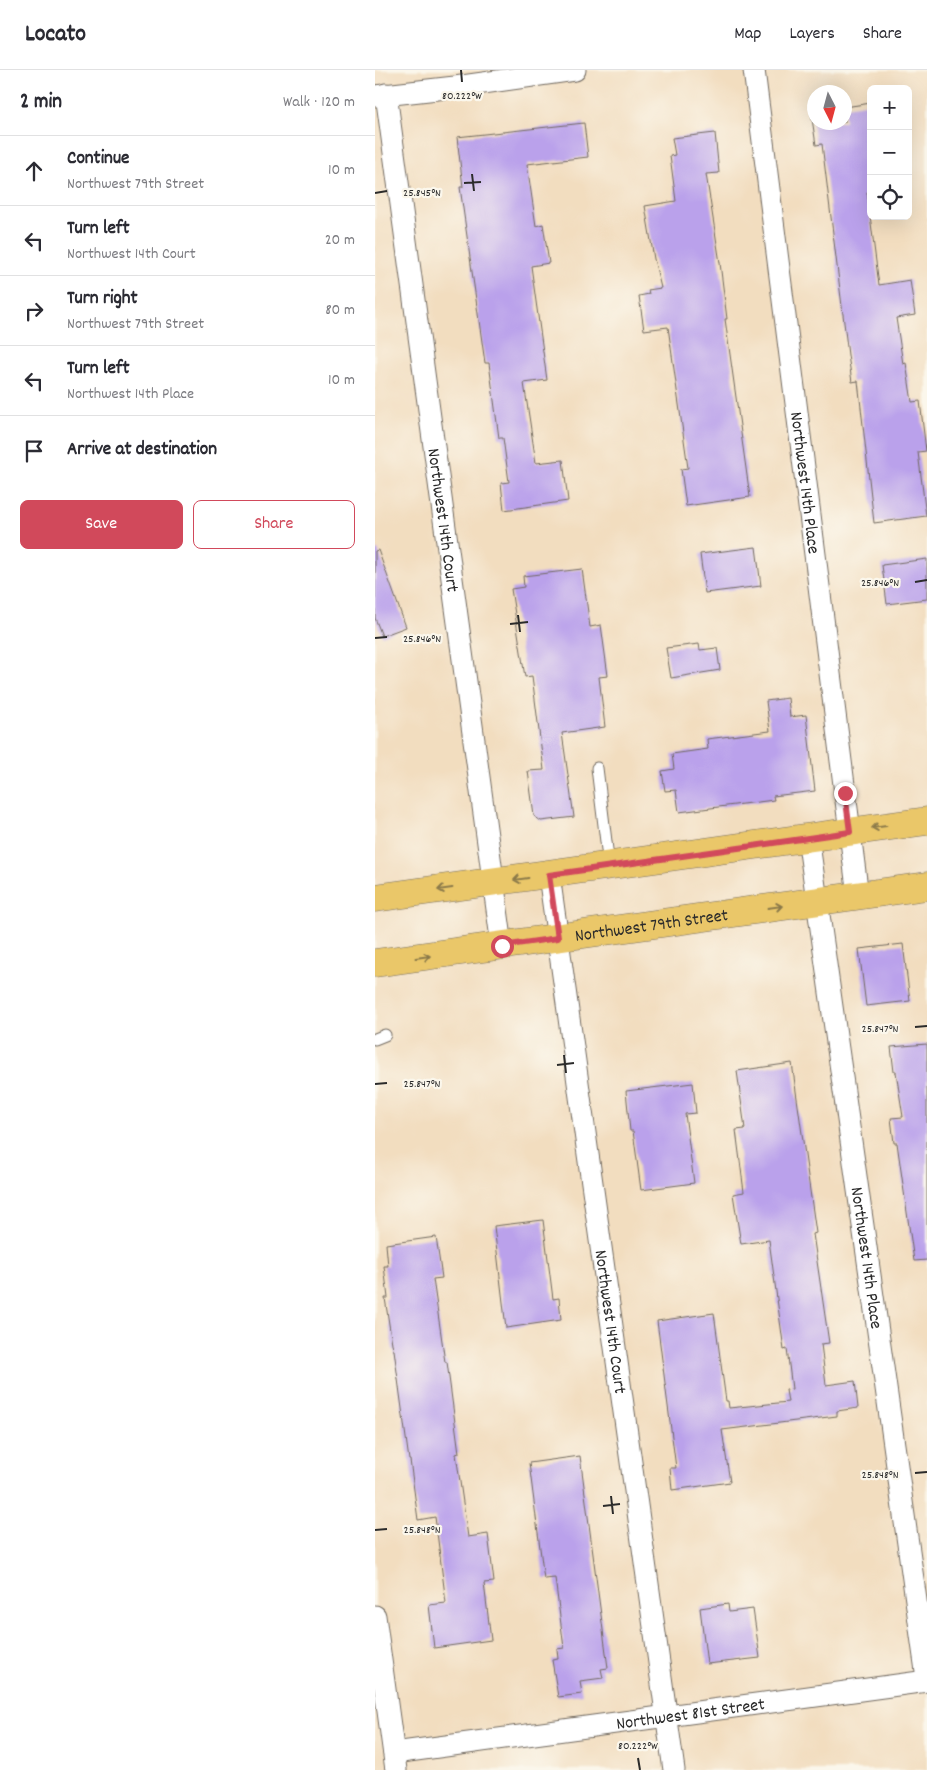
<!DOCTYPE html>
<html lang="en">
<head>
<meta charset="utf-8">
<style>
	:root { --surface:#fff; --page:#f7f7f7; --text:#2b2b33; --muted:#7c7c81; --line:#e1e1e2; --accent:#d1495b }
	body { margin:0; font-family:Dekko,sans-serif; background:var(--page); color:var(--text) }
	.controls { position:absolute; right:15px; top:15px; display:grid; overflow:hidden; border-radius:8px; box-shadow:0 5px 20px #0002 }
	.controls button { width:45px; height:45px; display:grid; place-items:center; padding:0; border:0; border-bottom:1px solid var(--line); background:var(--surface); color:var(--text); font:25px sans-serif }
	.compass { position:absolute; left:432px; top:15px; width:45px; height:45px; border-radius:50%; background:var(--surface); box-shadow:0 5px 20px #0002; rotate:174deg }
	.stop { position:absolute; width:15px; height:15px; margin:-11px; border:4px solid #d1495b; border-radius:50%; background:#fff }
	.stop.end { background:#d1495b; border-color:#fff; box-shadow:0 1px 5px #0008 }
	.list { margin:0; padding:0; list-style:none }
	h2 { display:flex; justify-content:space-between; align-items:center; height:65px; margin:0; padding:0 20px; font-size:21px }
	h2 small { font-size:16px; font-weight:400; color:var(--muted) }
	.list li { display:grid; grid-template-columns:32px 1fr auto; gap:15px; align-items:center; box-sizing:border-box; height:70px; padding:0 20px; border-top:1px solid var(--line) }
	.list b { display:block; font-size:19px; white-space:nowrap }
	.list p { margin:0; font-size:16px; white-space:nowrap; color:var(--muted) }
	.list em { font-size:16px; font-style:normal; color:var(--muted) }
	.actions { display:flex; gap:10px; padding:15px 20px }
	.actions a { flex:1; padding:11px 0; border:1px solid var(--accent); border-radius:8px; text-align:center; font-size:18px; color:var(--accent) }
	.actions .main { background:var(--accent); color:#fff }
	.icon { flex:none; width:28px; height:28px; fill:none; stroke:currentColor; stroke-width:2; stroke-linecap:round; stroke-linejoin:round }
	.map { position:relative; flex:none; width:552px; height:1700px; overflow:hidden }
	header { display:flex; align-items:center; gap:30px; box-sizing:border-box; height:70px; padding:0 25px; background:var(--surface); border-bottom:1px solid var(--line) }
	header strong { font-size:24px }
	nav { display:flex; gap:28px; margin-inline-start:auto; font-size:18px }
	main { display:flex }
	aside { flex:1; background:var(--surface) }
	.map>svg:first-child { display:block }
	.building { fill:#baa1eb }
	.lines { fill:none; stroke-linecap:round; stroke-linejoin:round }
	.service-casing { stroke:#71695f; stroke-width:13 }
	.minor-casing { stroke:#71695f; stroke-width:23 }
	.primary-casing { stroke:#71695f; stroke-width:29 }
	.service { stroke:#fff; stroke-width:11 }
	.minor { stroke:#fff; stroke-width:21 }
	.primary { stroke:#eac769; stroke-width:28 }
	.oneway { stroke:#8a794a }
	.route { stroke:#d1495b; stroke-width:6 }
	.ticks { fill:none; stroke:#2b2b2b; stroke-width:2 }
	.labels { text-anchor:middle; stroke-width:4.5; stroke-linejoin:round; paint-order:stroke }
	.street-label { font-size:18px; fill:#2b2b2b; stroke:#fbf7ec }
	.ticks-label { font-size:12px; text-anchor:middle; fill:#2b2b2b; stroke:#fbf7ec; stroke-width:4.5; stroke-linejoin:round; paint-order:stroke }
</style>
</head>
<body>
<header>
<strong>Locato</strong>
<nav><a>Map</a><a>Layers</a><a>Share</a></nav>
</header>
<main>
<aside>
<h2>2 min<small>Walk · 120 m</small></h2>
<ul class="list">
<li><svg class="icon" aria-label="ahead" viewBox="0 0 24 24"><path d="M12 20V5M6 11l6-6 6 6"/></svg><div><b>Continue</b><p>Northwest 79th Street</p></div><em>10 m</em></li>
<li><svg class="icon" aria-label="left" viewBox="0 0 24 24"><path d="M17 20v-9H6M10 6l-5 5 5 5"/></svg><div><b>Turn left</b><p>Northwest 14th Court</p></div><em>20 m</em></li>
<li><svg class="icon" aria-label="right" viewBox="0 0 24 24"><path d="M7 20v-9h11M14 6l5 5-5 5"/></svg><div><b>Turn right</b><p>Northwest 79th Street</p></div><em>80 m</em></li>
<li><svg class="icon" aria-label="left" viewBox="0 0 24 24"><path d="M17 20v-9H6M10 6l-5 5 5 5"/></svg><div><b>Turn left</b><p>Northwest 14th Place</p></div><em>10 m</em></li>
<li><svg class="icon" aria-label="arrive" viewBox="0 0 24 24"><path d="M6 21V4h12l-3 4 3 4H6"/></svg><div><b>Arrive at destination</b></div></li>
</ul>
<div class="actions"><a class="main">Save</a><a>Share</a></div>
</aside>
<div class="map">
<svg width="552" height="1700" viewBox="0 0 552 1700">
	<rect width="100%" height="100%" fill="#fbf7ec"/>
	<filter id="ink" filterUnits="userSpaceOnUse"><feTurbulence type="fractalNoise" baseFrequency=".02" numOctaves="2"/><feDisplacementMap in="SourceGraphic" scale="10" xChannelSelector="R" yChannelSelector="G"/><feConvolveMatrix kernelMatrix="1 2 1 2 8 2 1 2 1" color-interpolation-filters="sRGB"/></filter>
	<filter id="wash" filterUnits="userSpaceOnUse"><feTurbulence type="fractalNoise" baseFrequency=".0096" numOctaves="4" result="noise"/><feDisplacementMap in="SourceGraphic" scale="20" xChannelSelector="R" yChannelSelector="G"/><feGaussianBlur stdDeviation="1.12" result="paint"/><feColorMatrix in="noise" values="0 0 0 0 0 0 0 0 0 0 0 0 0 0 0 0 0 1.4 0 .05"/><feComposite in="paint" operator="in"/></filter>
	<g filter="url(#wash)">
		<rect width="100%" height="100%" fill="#f2ddbf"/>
		<g id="blocks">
			<!-- building -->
			<g class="building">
				<path d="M496 33V122H492L504 215 535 210 540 245 521 248 528 294 531 293 537 332 545 331 551 381 543 382 551 446 499 453 483 311 477 312 473 285 447 74 441 75 436 42 440 41V52H470V37Z"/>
				<path d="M209 53 213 87 152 94 161 156 168 154 174 193 156 196 172 310 149 313 161 393 188 390 193 431 129 440 126 413 134 412 128 368H124L114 293H110L85 117H88L82 67Z"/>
				<path d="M340 63 344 103 331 104 345 193 352 249H350L375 427 311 436 306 399 313 398 293 257 269 260 264 226 274 224 273 220 286 218 279 189 270 136 301 131 295 86 300 85 297 68Z"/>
				<path d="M381 477 386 516 330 523 325 484Z"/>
				<path d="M3 480 31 557 7 566 0 548V481Z"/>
				<path d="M552 489V529L512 534 507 495Z"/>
				<path d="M207 499 215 557 226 555 233 606 224 607 230 657 187 663 199 747 166 751 159 746 153 701 169 700 157 606 150 607 136 519 149 517 148 506Z"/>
				<path d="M324 574 325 580 342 578 345 600 296 608 291 578Z"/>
				<path d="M413 628 415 647 431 645 440 721 398 726 399 730 304 742 301 720 290 721 287 701 299 699 297 684 333 679 332 669 395 661 391 631Z"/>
				<path d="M528 874 535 931 491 936 484 879Z"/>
				<path d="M552 974V1190L539 1191 522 1073H519L516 1048 528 1047 521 1002H519L516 977Z"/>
				<path d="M417 993 441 1163 438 1164 454 1273 446 1274 451 1315 480 1311 483 1338 462 1341V1346L347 1360 355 1412 297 1420 295 1398H301L282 1251 339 1243 351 1331H353L354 1338 413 1332 411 1320 417 1319 412 1279 409 1280 394 1170 366 1174 358 1124 369 1122 361 1060 370 1059 362 1001Z"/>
				<path d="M318 1013 321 1043 310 1044 319 1113 266 1120 258 1061H255L251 1021Z"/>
				<path d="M168 1150 178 1229 184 1228 186 1250 131 1258 119 1156Z"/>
				<path d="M61 1167 67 1208 58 1209 70 1292H72L84 1383 81 1384 93 1467 113 1464 119 1512 109 1513 116 1570 59 1578 54 1535 71 1533 60 1447 43 1450 35 1390H34L19 1280H18L10 1228H13L9 1196H13L11 1174Z"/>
				<path d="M205 1386 233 1598 226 1599 228 1608 205 1611 207 1624 183 1627 177 1590 183 1589 182 1579 189 1578 180 1508 169 1509 154 1393Z"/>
				<path d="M353 1534 354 1542 378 1539 385 1588 332 1594 325 1538Z"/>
			</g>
		</g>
	</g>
	<g filter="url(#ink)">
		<use href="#blocks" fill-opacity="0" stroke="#71695f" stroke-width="1"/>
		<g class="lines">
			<defs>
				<g id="service">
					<path d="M222 698 234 796"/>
					<path d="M0 969 10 965"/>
				</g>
				<g id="minor">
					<path id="s1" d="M379 0 483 826"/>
					<path id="s2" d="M11 24 127 876"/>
					<path d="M0 26 80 17 200 0"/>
					<path id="s3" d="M433 767 552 1608"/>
					<path id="s4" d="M174 805 299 1700"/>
					<path d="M0 1546 21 1700"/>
					<path id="s5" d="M19 1683 552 1611"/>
				</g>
				<g id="primary">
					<path d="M0 828 552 751"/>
					<path id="s6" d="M0 893 552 816"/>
				</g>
			</defs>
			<!-- service casing -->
			<use href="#service" class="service-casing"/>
			<!-- minor casing -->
			<use href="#minor" class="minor-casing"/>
			<!-- primary casing -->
			<use href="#primary" class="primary-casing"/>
			<!-- service -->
			<use href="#service" class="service"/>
			<!-- minor -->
			<use href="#minor" class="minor"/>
			<!-- primary -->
			<use href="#primary" class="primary"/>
		</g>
		<!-- one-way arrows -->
		<defs><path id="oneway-shaft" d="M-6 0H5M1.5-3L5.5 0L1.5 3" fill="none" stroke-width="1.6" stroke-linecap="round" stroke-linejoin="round" transform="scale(1.25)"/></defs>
		<g class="oneway">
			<use href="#oneway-shaft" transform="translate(504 757) rotate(172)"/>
			<use href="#oneway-shaft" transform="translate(146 809) rotate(172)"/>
			<use href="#oneway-shaft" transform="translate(70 819) rotate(172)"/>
			<use href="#oneway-shaft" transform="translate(400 837) rotate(-8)"/>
			<use href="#oneway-shaft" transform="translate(48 887) rotate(-8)"/>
		</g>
	</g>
	<g class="lines" filter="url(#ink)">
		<!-- route -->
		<path class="route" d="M127 876 183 868 174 805 475 762 470 723"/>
	</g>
	<!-- ticks -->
	<path class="ticks" d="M86 0 87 12M97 104 99 121M89 113 106 112M0 123 12 121M540 512 552 510M143 545 145 562M135 554 153 552M0 568 12 567M540 957 552 956M189 985 191 1003M182 995 199 993M0 1014 12 1013M540 1403 552 1402M236 1426 238 1444M228 1436 245 1434M0 1460 12 1459M263 1688 265 1700"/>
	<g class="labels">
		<!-- street labels -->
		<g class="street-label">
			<text dy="6" stroke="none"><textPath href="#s1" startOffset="416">Northwest 14th Place</textPath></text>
			<text dy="6" stroke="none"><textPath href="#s2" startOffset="430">Northwest 14th Court</textPath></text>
			<text dy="6" stroke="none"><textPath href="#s6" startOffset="279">Northwest 79th Street</textPath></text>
			<text dy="6" stroke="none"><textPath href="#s3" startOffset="425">Northwest 14th Place</textPath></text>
			<text dy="6" stroke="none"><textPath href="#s4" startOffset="451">Northwest 14th Court</textPath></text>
			<text dy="6" stroke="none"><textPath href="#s5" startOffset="299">Northwest 81st Street</textPath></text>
		</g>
	</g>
	<g class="ticks-label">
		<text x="87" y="29">80.222°W</text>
		<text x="47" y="126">25.845°N</text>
		<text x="505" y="516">25.846°N</text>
		<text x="47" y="572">25.846°N</text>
		<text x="505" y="962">25.847°N</text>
		<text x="47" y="1017">25.847°N</text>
		<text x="505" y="1408">25.848°N</text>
		<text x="47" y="1463">25.848°N</text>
		<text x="263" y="1679">80.222°W</text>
	</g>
</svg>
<div class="controls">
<button>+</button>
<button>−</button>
<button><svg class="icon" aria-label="locate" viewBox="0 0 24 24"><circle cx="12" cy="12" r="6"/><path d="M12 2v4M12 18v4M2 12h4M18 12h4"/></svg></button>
</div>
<svg class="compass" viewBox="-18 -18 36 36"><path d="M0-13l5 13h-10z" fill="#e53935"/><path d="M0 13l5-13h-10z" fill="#7c7c81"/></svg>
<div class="stop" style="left:127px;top:876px"></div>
<div class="stop end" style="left:470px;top:723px"></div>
</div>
</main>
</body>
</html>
